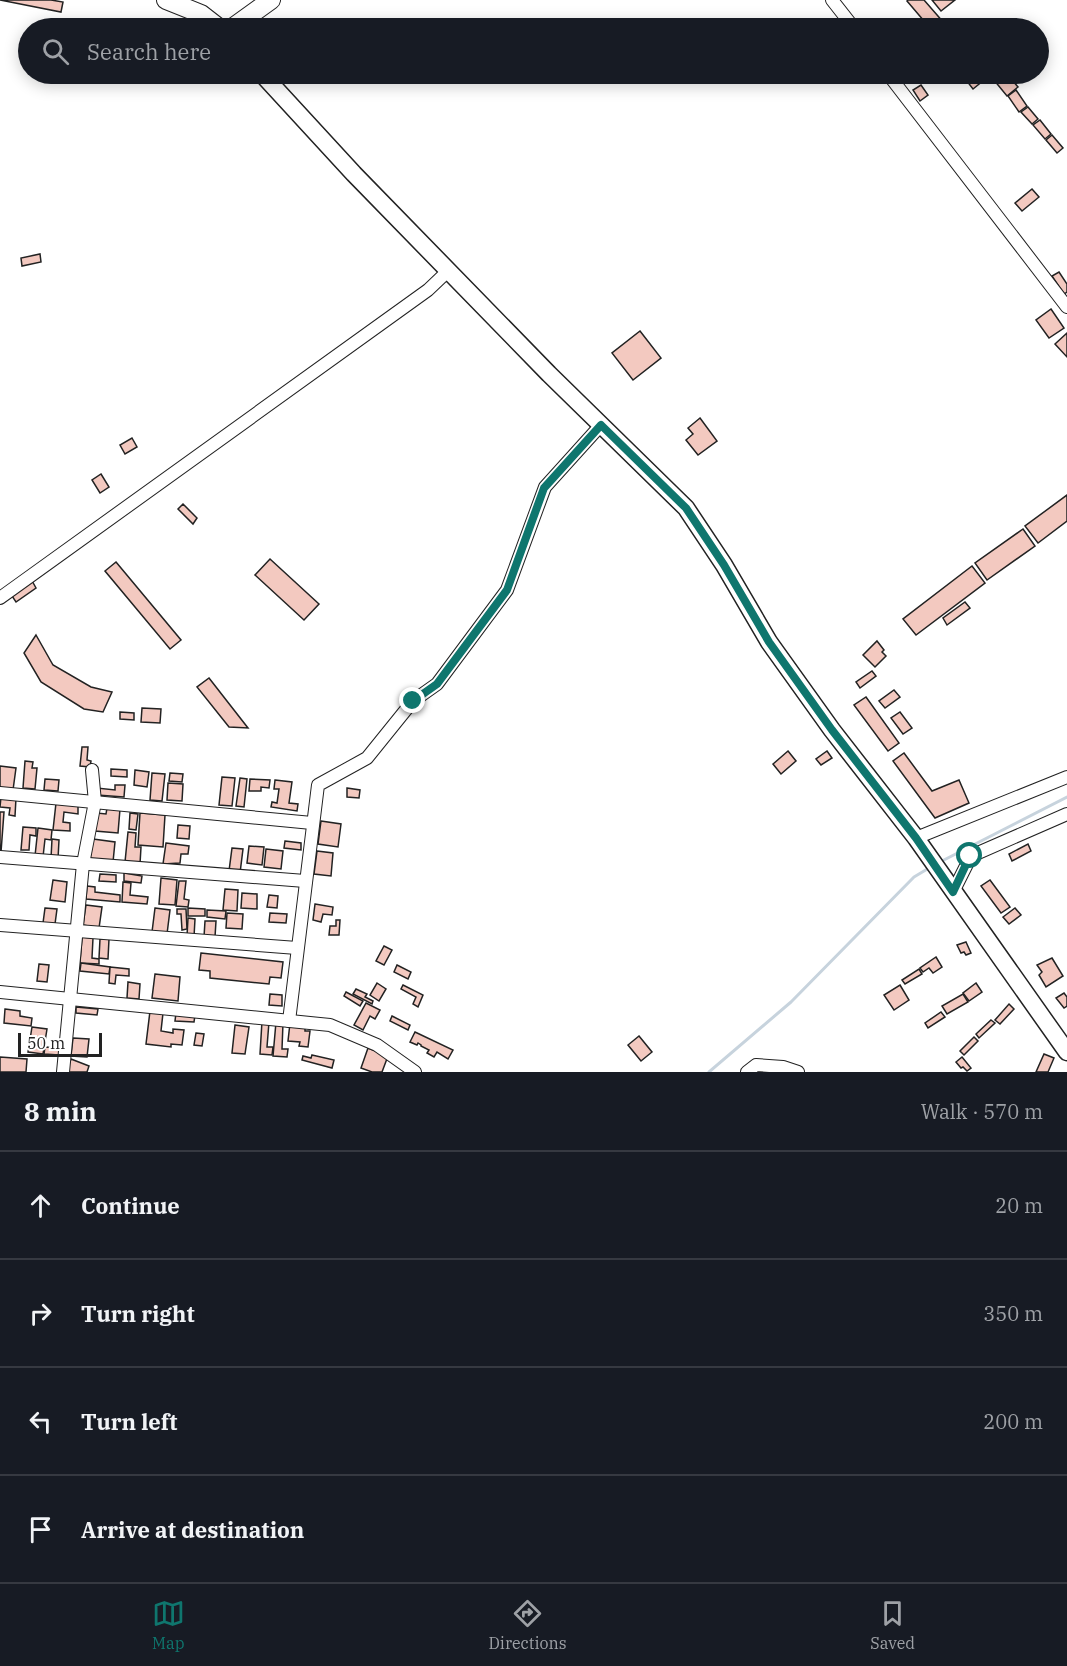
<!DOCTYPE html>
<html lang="en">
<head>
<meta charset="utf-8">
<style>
	:root { --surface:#171b24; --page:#20242c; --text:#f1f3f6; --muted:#9ea1a6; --line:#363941; --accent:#0f766e }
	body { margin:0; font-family:"IBM Plex Serif",serif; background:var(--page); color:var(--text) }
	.scale { position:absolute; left:18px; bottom:15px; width:84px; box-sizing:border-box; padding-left:6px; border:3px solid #222; border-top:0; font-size:16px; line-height:21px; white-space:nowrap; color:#222; -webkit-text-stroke:4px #fff; paint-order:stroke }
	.stop { position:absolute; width:18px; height:18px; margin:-14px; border:4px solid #0f766e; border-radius:50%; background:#fff }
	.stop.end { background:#0f766e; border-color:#fff; box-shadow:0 2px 6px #0008 }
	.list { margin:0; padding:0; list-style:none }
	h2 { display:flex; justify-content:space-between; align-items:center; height:78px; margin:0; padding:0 24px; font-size:26px }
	h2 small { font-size:20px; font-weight:400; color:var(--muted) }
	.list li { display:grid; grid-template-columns:39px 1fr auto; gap:18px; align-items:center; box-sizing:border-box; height:108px; padding:0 24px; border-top:2px solid var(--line) }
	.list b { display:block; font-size:22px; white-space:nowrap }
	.list em { font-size:20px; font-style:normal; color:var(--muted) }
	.icon { flex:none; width:33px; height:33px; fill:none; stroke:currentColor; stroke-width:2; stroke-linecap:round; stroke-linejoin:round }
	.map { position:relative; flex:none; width:1067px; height:1072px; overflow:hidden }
	.search { position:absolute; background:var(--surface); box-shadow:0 3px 15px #0003; left:18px; right:18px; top:18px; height:66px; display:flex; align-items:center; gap:15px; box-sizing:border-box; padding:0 21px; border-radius:33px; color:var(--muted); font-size:22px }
	.sheet { height:510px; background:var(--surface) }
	nav { display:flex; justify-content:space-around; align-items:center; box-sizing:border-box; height:84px; border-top:2px solid var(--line); background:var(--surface); font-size:16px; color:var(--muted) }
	nav a { display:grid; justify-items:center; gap:3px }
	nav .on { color:var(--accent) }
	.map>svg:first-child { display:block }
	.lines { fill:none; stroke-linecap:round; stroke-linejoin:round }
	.stream { stroke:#c7d3dd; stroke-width:3 }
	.building { fill:#f3c9c0; stroke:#222; stroke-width:1.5 }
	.minor-casing { stroke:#222; stroke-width:14 }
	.major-casing { stroke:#222; stroke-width:19 }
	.highway-casing { stroke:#222; stroke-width:20 }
	.minor { stroke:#fff; stroke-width:12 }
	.major { stroke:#fff; stroke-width:16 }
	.highway { stroke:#fff; stroke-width:18 }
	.route { stroke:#0f766e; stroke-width:8 }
</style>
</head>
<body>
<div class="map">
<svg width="1067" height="1072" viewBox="0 0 1067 1072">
	<rect width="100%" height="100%" fill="#fff"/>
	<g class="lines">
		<!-- stream -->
		<g class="stream">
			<path d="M940 862 1067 797"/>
			<path d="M709 1072 791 1002 914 877 929 868"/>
		</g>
	</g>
	<!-- building -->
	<g class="building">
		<path d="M0 0H51L63 2 61 12Z"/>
		<path d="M908 0H924L944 23 938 28H930L907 1Z"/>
		<path d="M932 0H955L941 11Z"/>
		<path d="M974 74H987L989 76 973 89 966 80Z"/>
		<path d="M989 74H1007L1018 87 1007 96Z"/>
		<path d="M921 85 928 95 920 101 913 90Z"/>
		<path d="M1016 90 1027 106 1019 112 1008 96Z"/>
		<path d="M1028 107 1038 119 1032 124 1021 112Z"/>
		<path d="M1040 120 1051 134 1045 139 1033 125Z"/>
		<path d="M1052 135 1063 148 1057 153 1046 140Z"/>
		<path d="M1032 189 1039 197 1022 211 1015 203Z"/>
		<path d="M40 254 41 262 22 266 21 258Z"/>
		<path d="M1059 272 1067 284V292L1064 294 1052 276Z"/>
		<path d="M1051 309 1064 328 1049 338 1036 320Z"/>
		<path d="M640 331 661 358 633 380 612 353Z"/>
		<path d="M1067 333V357L1055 344Z"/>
		<path d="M700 418 717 441 698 455 686 440 693 434 688 428Z"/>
		<path d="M132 438 137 447 125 454 120 445Z"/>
		<path d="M101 474 109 487 100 493 92 480Z"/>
		<path d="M1067 495V521L1038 543 1025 526Z"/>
		<path d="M183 504 197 518 193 524 178 509Z"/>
		<path d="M1023 529 1035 546 987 580 975 563Z"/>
		<path d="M270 559 319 604 304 620 255 575Z"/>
		<path d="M116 562 181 640 170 649 105 571Z"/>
		<path d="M972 566 985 583 916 635 903 619Z"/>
		<path d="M31 579 36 588 16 602 10 593Z"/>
		<path d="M965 602 970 608 947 625 943 618Z"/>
		<path d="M36 635 53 665 91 687 112 692 103 712 84 709 41 682 24 653Z"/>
		<path d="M877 641 884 650 882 652 886 656 875 667 863 655Z"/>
		<path d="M872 671 876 676 860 688 856 682Z"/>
		<path d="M209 678 248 728 229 727 197 687Z"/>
		<path d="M894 690 900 697 885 708 879 701Z"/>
		<path d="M866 697 899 743 888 751 854 705Z"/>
		<path d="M142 708 161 709 160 723 141 722Z"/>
		<path d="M120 712 134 713V720L120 719Z"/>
		<path d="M900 712 912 728 903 734 891 718Z"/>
		<path d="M82 747H88L87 760 91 761 90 767 80 766Z"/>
		<path d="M788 751 796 761 781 774 773 764Z"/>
		<path d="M827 751 832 758 821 765 816 759Z"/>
		<path d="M904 753 932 791 959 780 969 803 935 818 893 761Z"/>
		<path d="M25 761 33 762 32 768H37L35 789 23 788Z"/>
		<path d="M0 766 16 768 13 790 0 789Z"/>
		<path d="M111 769 127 770V777L111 776Z"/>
		<path d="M135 770 149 772 147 787 134 785Z"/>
		<path d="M152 773 165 774 162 801 150 800Z"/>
		<path d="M170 773 183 774 182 782 169 781Z"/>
		<path d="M222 777 235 778 232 806 219 805Z"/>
		<path d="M240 778 247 779 244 807 236 806Z"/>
		<path d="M45 779 59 780 58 791 44 790Z"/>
		<path d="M250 779 270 780 269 788 261 787V791H249Z"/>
		<path d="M275 780 292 782 289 803 298 804 297 811 271 807 272 802 277 803 279 789H274Z"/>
		<path d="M168 783 183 784 182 801 167 800Z"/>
		<path d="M115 785H125L124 797 97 795V788L115 790Z"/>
		<path d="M347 788 360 790 359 798 347 797Z"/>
		<path d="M1 797 16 798 15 816 9 815 10 808 0 807Z"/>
		<path d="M56 803 78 805V814L64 812 63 822 70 823V831L53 830Z"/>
		<path d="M107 808 120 809 118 833 95 831 97 813 106 814Z"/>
		<path d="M0 812H4L1 852H0Z"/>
		<path d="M130 813 138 814 136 830 129 829Z"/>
		<path d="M140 813 165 815 163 847 138 845Z"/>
		<path d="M321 821 341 824 338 847 318 844Z"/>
		<path d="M178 825 190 826 189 839 177 838Z"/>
		<path d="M23 827 36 828V836L30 835 29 850H21Z"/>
		<path d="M38 828 52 830 51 840 45 839 43 857 35 856Z"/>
		<path d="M128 832 136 833 135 847H141L140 864 125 862Z"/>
		<path d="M52 839 59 840 58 859 51 858Z"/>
		<path d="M93 839 115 842 113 862 90 859Z"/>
		<path d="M285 841 301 843V850L284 848Z"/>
		<path d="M166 843 189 846 188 854H181L180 863 163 864Z"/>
		<path d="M1028 844 1031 851 1012 861 1009 854Z"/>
		<path d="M249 846 264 847 262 865 247 863Z"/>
		<path d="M232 848 243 849 240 873 229 871Z"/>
		<path d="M266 849 283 851 281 869 264 867Z"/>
		<path d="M317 851 333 853 331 876 314 874Z"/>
		<path d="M124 873 142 876 141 883 124 881Z"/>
		<path d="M100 874 116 875V882L99 881Z"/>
		<path d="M161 878 177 880 175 905 159 904Z"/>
		<path d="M53 880 67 882 65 902 50 900Z"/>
		<path d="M990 880 1010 907 1001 913 981 886Z"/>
		<path d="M179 881H186L184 899 189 900 188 907 176 906Z"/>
		<path d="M123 882 131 883 130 895 148 897 147 904 122 902Z"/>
		<path d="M87 886 95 887V892L120 895V902L86 899Z"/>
		<path d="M225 889 238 890 237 911 223 910Z"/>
		<path d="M242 893 257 894V909L241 908Z"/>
		<path d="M269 895 278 896 277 908 267 907Z"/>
		<path d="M315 904 333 907 332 915 323 914 321 922 313 920Z"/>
		<path d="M86 905 102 907 99 928 83 925Z"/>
		<path d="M45 908 57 909 55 924 43 923Z"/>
		<path d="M155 908 170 910 167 934 152 932Z"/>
		<path d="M188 908 205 909V916H188Z"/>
		<path d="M1015 908 1021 915 1009 924 1003 917Z"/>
		<path d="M177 909H186L187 929 182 930 181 914H177Z"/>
		<path d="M207 910 226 911 225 919 207 917Z"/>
		<path d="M227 913 243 914 242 929 226 928Z"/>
		<path d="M270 913 287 914 286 923 269 922Z"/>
		<path d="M188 918 195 919 194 937 187 936Z"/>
		<path d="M336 920H340L339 935H329L330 926H336Z"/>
		<path d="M205 921H216L215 937H204Z"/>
		<path d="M82 937 93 938 92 958 99 959V964L80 963Z"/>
		<path d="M100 939H109L108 959 99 958Z"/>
		<path d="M966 942 971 953 966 955 964 952 961 953 957 945Z"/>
		<path d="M384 946 392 950 384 965 376 961Z"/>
		<path d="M201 953 283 962 281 978 270 977 269 984 210 978V971L199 970Z"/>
		<path d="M936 957 942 967 933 973 929 968 923 972 920 968Z"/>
		<path d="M1052 958 1063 976 1046 987 1039 975 1042 972 1037 965Z"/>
		<path d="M81 963 110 967 109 974 80 971Z"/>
		<path d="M39 964 49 965 47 982 37 981Z"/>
		<path d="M397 965 411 972 408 979 394 972Z"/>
		<path d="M110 967 129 969V976L116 975 115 984 109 983Z"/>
		<path d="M919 969 922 974 905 984 902 980Z"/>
		<path d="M155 974 180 977 178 1001 152 998Z"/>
		<path d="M128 982 140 984 139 999 127 998Z"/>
		<path d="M377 983 386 989 379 1001 370 995Z"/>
		<path d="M976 983 982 992 969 1001 963 993Z"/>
		<path d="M403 985 423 995 418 1007 413 1004 416 997 401 989Z"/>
		<path d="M900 985 909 1000 894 1010 884 995Z"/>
		<path d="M356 989 367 994 365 997 373 1001 372 1004 353 994Z"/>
		<path d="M346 992 363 1001 360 1006 344 996Z"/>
		<path d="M1064 993 1067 997V1006L1064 1008 1056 998Z"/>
		<path d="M270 994 282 995V1006L269 1005Z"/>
		<path d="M963 994 968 1002 947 1014 942 1006Z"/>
		<path d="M366 1003 380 1010 375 1019 370 1016 363 1030 354 1025Z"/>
		<path d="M1009 1004 1014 1009 1000 1024 995 1020Z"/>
		<path d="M76 1007 98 1009 97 1015 76 1013Z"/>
		<path d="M5 1009 20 1011V1016L32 1018 31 1026 4 1023Z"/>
		<path d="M150 1011 163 1013 161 1031 173 1033V1029L184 1030 182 1045 171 1044V1047L146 1044Z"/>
		<path d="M941 1012 945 1017 928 1028 925 1023Z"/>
		<path d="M176 1013 195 1015 194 1022 175 1021Z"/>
		<path d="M392 1016 410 1025 408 1030 390 1021Z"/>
		<path d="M991 1020 995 1023 979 1038 976 1034Z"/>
		<path d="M262 1021 269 1022 267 1047H273L272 1055 260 1054Z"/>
		<path d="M276 1022 283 1023 282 1049H288L287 1057 273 1056Z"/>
		<path d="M290 1023 305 1025V1031H310L308 1047 299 1046 300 1042 288 1041Z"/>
		<path d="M235 1025 249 1027 245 1054 232 1053Z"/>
		<path d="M32 1027 47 1029 43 1054 28 1052Z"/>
		<path d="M415 1032 453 1050 448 1059 437 1052 434 1057 427 1053 429 1050 421 1046V1045L418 1043 417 1045 410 1042Z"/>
		<path d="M196 1033 204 1034 202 1046 194 1045Z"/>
		<path d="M639 1036 652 1052 641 1061 628 1045Z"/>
		<path d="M974 1037 978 1041 964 1055 960 1051Z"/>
		<path d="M73 1038 89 1039 87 1057 71 1056Z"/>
		<path d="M45 1047 60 1048 59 1055 44 1054Z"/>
		<path d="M368 1048 388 1056 382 1072H372L361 1068Z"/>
		<path d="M1044 1054 1054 1058 1048 1072H1036Z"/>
		<path d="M312 1055 334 1060 332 1068 302 1060 303 1056 311 1058Z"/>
		<path d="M0 1057 27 1059 26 1072H0Z"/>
		<path d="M962 1057 971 1068 967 1071 963 1067 961 1068 956 1062Z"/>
		<path d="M71 1059 89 1066 87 1072H66Z"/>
	</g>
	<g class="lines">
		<defs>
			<g id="minor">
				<path d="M832 0 854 28"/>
				<path d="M888 74 1067 307"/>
				<path d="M0 598 428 290 449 270"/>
				<path d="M0 793 312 823"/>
				<path d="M916 838 1067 777"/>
				<path d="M0 857 305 881"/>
				<path d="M953 892 971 856 1067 814"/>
				<path d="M0 925 297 948"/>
				<path d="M0 992 330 1025 377 1045 415 1072"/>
				<path d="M289 1021 318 785 367 758 413 701 437 684 507 590 545 487 601 425"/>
				<path d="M63 1072 83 864 95 802 92 770"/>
				<path d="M747 1072 756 1065 783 1067 798 1072"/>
			</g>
			<path id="major" d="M262 74 354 174 549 374 686 508 724 565 769 642 832 730 916 838 1067 1052"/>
			<g id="highway">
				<path d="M166 0 201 14 219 28"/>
				<path d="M232 28 271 0"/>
			</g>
		</defs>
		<!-- minor casing -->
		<use href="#minor" class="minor-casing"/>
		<!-- major casing -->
		<use href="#major" class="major-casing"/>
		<!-- highway casing -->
		<use href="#highway" class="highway-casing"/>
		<!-- minor -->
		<use href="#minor" class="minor"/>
		<!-- major -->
		<use href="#major" class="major"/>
		<!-- highway -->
		<use href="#highway" class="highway"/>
	</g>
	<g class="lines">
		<!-- route -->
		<path class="route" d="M413 701 437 684 507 590 544 488 601 425 686 508 724 565 769 642 832 730 916 838 953 892 970 856"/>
	</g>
</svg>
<div class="scale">50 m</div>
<div class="stop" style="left:970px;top:856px"></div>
<div class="stop end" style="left:413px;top:701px"></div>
<div class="search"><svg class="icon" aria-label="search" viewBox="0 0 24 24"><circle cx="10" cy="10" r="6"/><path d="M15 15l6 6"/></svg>Search here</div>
</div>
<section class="sheet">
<h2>8 min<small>Walk · 570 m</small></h2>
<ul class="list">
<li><svg class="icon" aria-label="ahead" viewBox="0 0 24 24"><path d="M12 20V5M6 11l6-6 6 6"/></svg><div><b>Continue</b></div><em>20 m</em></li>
<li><svg class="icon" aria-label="right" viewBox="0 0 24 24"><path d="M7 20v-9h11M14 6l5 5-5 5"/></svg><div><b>Turn right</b></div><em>350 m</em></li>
<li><svg class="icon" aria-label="left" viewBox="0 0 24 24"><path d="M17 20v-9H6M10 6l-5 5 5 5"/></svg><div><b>Turn left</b></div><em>200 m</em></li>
<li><svg class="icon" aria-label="arrive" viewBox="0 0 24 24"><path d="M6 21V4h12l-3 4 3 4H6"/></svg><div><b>Arrive at destination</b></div></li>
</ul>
</section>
<nav>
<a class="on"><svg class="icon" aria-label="map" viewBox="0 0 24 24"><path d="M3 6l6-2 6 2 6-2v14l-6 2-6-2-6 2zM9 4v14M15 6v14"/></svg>Map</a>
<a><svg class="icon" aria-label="directions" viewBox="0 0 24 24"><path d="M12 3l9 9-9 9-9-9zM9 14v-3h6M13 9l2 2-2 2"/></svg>Directions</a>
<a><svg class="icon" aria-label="saved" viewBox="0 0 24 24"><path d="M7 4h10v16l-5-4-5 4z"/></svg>Saved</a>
</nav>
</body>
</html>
